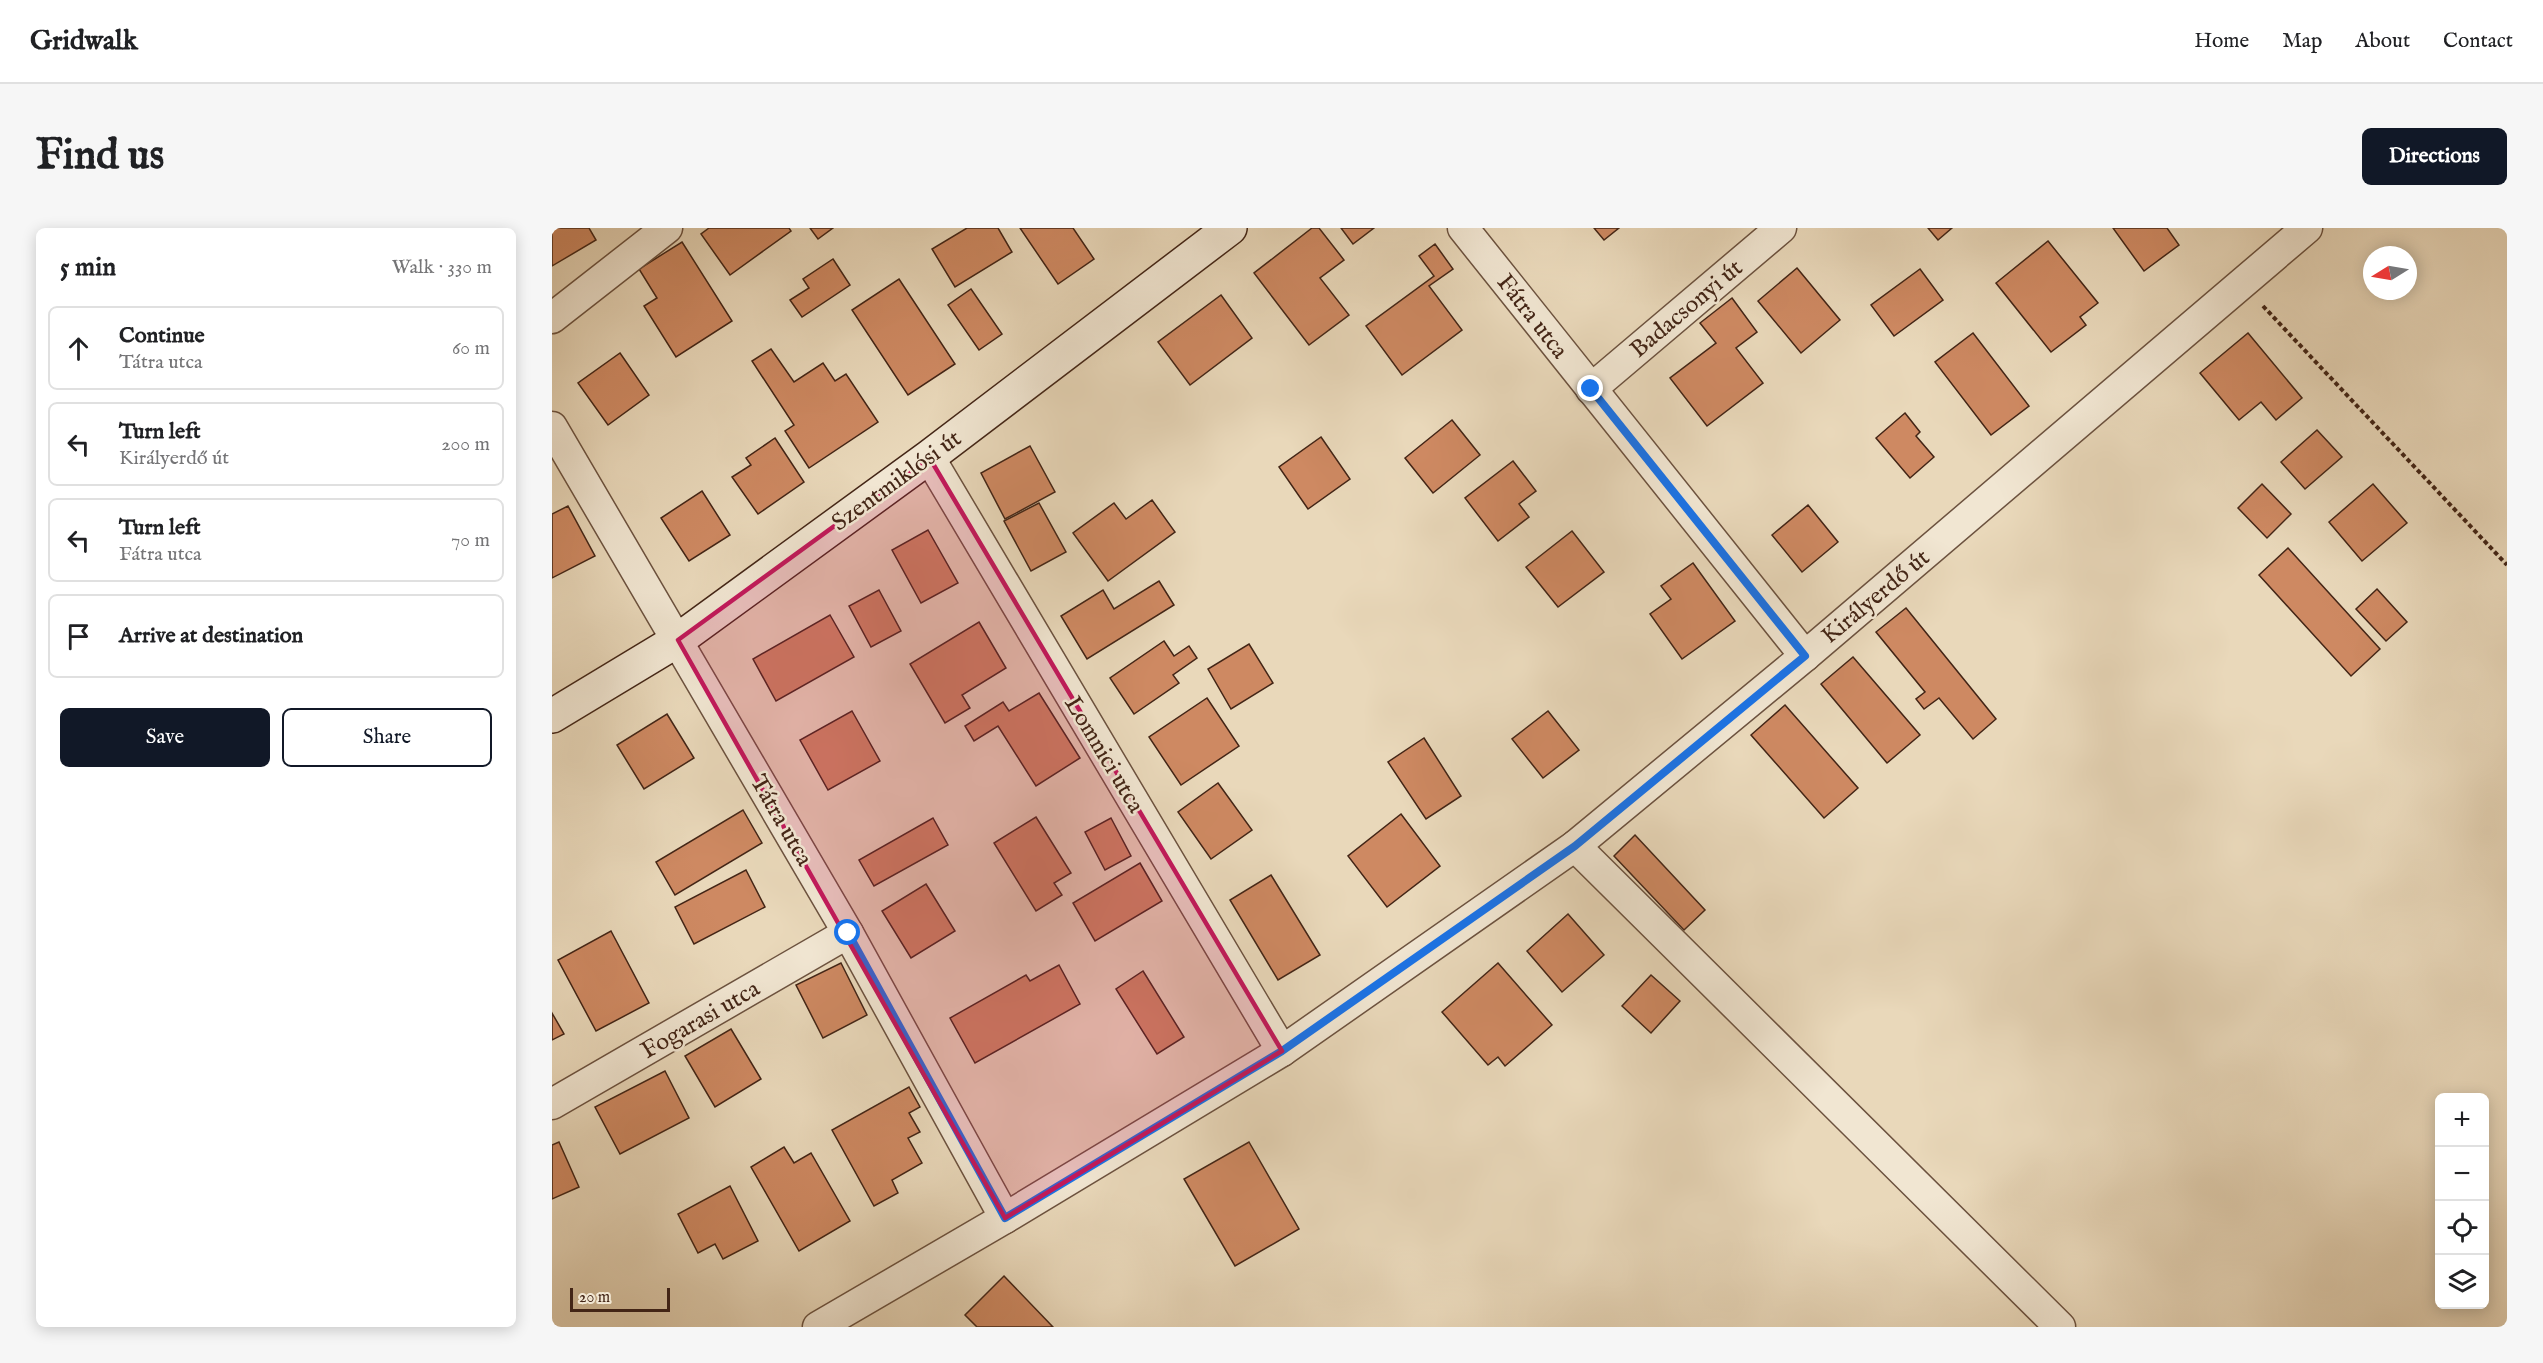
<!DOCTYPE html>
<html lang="en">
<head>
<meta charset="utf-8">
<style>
	:root { --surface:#fff; --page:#f6f6f6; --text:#202124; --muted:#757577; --line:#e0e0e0; --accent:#111827 }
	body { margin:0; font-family:"IM FELL English",serif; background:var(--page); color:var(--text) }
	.controls { position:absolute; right:18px; bottom:18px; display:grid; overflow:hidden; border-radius:9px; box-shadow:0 3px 15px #0003 }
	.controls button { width:54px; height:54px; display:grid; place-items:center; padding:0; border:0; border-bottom:2px solid var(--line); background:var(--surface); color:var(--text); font:30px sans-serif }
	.compass { position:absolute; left:1811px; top:18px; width:54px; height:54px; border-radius:50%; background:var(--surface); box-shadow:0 3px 15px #0003; rotate:259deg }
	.scale { position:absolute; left:18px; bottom:15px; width:100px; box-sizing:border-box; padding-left:6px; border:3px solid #432516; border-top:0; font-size:16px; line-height:21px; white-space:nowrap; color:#432516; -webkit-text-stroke:4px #f1e6d2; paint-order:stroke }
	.stop { position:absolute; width:18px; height:18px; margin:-14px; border:4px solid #1a73e8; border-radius:50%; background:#fff }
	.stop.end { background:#1a73e8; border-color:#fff; box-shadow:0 2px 6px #0008 }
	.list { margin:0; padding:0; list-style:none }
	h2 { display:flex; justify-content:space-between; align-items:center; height:78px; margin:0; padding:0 24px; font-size:26px }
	h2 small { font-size:20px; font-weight:400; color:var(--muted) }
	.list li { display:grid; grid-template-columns:39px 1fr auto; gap:18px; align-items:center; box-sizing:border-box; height:84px; margin:0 12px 12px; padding:0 12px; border:2px solid var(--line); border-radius:9px }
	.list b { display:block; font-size:22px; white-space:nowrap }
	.list p { margin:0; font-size:20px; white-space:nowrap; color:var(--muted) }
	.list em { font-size:20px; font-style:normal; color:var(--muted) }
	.actions { display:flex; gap:12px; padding:18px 24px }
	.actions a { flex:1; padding:14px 0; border:2px solid var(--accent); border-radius:9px; text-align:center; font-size:21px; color:var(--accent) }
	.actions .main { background:var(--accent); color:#fff }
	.icon { flex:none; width:33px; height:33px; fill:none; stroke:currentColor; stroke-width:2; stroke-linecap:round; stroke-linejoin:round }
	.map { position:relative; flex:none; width:1955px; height:1099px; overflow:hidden; border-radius:9px }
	header { display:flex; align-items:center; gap:36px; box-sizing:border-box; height:84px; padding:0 30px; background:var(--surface); border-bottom:2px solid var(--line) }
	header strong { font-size:28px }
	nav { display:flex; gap:33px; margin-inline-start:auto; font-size:21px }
	.intro { display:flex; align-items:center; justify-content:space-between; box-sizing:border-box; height:144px; padding:0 36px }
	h1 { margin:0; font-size:42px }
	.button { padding:15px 27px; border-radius:9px; background:var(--accent); color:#fff; font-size:21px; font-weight:700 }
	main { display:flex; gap:36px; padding:0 36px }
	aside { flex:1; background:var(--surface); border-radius:9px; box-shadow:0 3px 15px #0003 }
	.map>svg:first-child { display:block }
	.building { fill:#ce8962; stroke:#432516; stroke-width:1.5 }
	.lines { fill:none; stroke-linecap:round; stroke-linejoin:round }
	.street-casing { stroke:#6c523f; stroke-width:33 }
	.secondary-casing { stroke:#432516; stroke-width:36 }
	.path { stroke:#432516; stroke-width:4; stroke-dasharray:4.5 3; stroke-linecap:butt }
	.street { stroke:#f1e6d2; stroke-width:30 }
	.secondary { stroke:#f1e6d2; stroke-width:33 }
	.route { stroke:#1a73e8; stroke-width:8 }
	.marked { fill:#c2185b; fill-opacity:0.2; stroke:#c2185b; stroke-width:4.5; stroke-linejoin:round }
	.labels { text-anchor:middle; stroke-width:5; stroke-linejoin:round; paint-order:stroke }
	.street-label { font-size:24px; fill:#432516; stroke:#f1e6d2 }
</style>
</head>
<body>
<header>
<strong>Gridwalk</strong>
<nav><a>Home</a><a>Map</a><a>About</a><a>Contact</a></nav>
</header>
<div class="intro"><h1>Find us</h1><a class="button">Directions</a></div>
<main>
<aside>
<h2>5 min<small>Walk · 330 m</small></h2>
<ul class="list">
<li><svg class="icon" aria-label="ahead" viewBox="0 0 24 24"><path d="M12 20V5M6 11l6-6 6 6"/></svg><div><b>Continue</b><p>Tátra utca</p></div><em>60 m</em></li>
<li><svg class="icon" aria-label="left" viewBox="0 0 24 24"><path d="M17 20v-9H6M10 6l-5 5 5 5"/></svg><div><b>Turn left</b><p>Királyerdő út</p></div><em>200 m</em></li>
<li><svg class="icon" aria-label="left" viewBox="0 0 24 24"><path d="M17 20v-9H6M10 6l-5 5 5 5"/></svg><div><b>Turn left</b><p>Fátra utca</p></div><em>70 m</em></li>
<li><svg class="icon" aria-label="arrive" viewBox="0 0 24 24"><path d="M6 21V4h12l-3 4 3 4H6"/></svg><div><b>Arrive at destination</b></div></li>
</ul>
<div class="actions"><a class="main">Save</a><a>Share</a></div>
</aside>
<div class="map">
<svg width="1955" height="1099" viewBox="0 0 1955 1099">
	<rect width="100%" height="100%" fill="#e9d8ba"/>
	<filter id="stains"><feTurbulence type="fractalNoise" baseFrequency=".00333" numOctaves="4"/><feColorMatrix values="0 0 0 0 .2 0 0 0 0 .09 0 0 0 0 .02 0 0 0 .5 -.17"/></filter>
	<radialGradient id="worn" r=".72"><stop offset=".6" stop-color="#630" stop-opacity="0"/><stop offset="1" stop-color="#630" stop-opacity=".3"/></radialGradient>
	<!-- building -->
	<g class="building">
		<path d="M0 0H37L44 12 0 38Z"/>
		<path d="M157 0H237L239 3 178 47 149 6Z"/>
		<path d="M258 0H281L266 11Z"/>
		<path d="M415 0H446L460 24 403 59 380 21Z"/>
		<path d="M468 0H521L542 31 506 56Z"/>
		<path d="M760 0H767L792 32 768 50 797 87 757 117 702 45Z"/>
		<path d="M789 0H822L801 16Z"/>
		<path d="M1042 0H1067L1052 12Z"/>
		<path d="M1376 0H1400L1386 12Z"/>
		<path d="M1561 0H1615L1627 17 1592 43Z"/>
		<path d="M1496 13 1546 75 1528 89 1534 97 1499 124 1444 55Z"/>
		<path d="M130 14 180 93 124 129 92 78 105 70 87 41Z"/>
		<path d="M883 16 901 41 877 58 910 102 850 147 814 98 882 48 867 28Z"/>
		<path d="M281 31 298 57 250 89 238 72 257 60 251 51Z"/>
		<path d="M1245 40 1288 92 1249 125 1206 73Z"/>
		<path d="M1368 41 1391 72 1342 108 1319 77Z"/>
		<path d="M347 51 403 136 356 167 300 82Z"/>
		<path d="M419 61 450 106 427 122 396 77Z"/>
		<path d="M669 67 700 110 638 157 606 114Z"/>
		<path d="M1180 70 1205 104 1184 120 1211 155 1155 198 1118 150 1164 115 1148 95Z"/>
		<path d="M1421 105 1477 178 1439 207 1383 134Z"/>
		<path d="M1696 105 1750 170 1724 192 1709 174 1687 192 1648 145Z"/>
		<path d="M219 121 242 154 271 135 283 153 294 146 326 194 257 240 233 203 242 197 200 133Z"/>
		<path d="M68 125 97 167 56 197 26 155Z"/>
		<path d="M1353 185 1368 204 1364 208 1382 229 1358 250 1324 210Z"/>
		<path d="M900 192 928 227 881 265 853 230Z"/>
		<path d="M1765 202 1790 229 1753 261 1729 234Z"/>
		<path d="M769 209 798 251 756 281 727 239Z"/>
		<path d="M223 210 252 254 206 286 180 249 199 237 194 230Z"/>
		<path d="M478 218 503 264 453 291 429 245Z"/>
		<path d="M961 233 984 263 967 276 977 289 946 313 913 270Z"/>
		<path d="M1710 256 1739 286 1715 310 1686 280Z"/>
		<path d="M1821 256 1855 295 1810 333 1777 294Z"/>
		<path d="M150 263 178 307 137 333 109 290Z"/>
		<path d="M600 272 623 304 556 353 521 305 562 275 574 291Z"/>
		<path d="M487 275 514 324 479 343 452 293Z"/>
		<path d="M1256 277 1286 314 1250 344 1220 307Z"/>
		<path d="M16 278 43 328 0 350V286Z"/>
		<path d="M376 302 406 355 369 375 340 322Z"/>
		<path d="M1020 303 1052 344 1006 379 974 339Z"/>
		<path d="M1736 320 1828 421 1799 448 1707 347Z"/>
		<path d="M1141 335 1183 393 1130 431 1098 386 1119 371 1109 358Z"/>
		<path d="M607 353 622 377 535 431 509 388 551 362 562 381Z"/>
		<path d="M1825 361 1855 394 1834 413 1804 381Z"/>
		<path d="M327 362 349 403 319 419 297 378Z"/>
		<path d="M1354 380 1444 491 1421 511 1387 470 1372 481 1364 471 1373 464 1324 404Z"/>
		<path d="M278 387 302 429 224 473 201 431Z"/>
		<path d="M427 394 454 440 410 467 418 480 393 495 358 436Z"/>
		<path d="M612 413 622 428 637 418 645 430 621 447 627 455 582 486 558 450Z"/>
		<path d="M697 416 721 455 679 481 656 441Z"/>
		<path d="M1301 429 1368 507 1335 535 1269 456Z"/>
		<path d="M487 465 528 530 484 558 446 498 422 513 413 498 451 474 457 483Z"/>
		<path d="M655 470 687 518 629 557 597 509Z"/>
		<path d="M1233 477 1306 560 1272 590 1199 507Z"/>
		<path d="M300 483 328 533 276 562 248 512Z"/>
		<path d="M996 483 1027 522 991 550 960 511Z"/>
		<path d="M115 486 142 530 92 561 65 517Z"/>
		<path d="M872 510 909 568 874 591 836 534Z"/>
		<path d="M666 555 700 602 659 631 626 584Z"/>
		<path d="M191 582 210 615 123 667 104 634Z"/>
		<path d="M849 586 888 638 835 679 796 628Z"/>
		<path d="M484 589 519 645 502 655 510 667 484 683 442 615Z"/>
		<path d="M381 590 396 617 322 658 307 632Z"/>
		<path d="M559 590 579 628 553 642 533 604Z"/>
		<path d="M1083 607 1153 682 1132 702 1062 628Z"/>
		<path d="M588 635 610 673 543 713 521 675Z"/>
		<path d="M194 642 213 679 142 716 123 679Z"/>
		<path d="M719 647 768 727 726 752 678 672Z"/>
		<path d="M374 656 403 703 359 730 330 683Z"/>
		<path d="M1016 686 1052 727 1010 764 975 723Z"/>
		<path d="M59 703 97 775 44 803 6 732Z"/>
		<path d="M289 735 315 787 271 810 244 757Z"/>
		<path d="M946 735 1000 797 953 838 946 829 936 837 890 784Z"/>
		<path d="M507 737 528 776 423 835 398 790 474 747 478 753Z"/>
		<path d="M591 743 632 809 605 826 564 761Z"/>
		<path d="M1099 747 1128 773 1099 805 1070 778Z"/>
		<path d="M0 785 12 806 0 812Z"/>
		<path d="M179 801 209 851 163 879 133 828Z"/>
		<path d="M113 843 137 890 68 926 43 879Z"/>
		<path d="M357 859 368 879 357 885 368 904 356 910 370 935 340 952 346 965 322 978 280 902Z"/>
		<path d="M7 914 27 959 0 971V917Z"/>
		<path d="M697 914 747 1001 683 1038 632 951Z"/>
		<path d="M232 919 242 935 259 925 298 993 247 1023 199 939Z"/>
		<path d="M178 958 206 1013 171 1031 163 1016 146 1025 126 986Z"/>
		<path d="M452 1048 501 1099H425L413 1087Z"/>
	</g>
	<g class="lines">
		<defs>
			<g id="street">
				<path d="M911 0 1253 428"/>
				<path d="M0 90 115 0"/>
				<path d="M1039 161 1229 0"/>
				<path d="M0 199 296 705 453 990"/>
				<path d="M377 229 730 823"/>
				<path d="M1023 618 1508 1099"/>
				<path d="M0 876 296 705"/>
				<path d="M266 1099 453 990 730 823 1023 618 1253 428 1755 0"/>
			</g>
			<path id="secondary" d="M0 488 126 412 377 229 678 0"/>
		</defs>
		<!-- street casing -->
		<use href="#street" class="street-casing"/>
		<!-- secondary casing -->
		<use href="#secondary" class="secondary-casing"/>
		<!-- path -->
		<path class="path" d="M1711 78 1955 337"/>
		<!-- street -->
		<use href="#street" class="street"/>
		<!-- secondary -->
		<use href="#secondary" class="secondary"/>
	</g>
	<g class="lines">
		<!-- route -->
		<path class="route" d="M296 705 453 990 730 823 1023 618 1253 428 1039 161"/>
	</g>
	<!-- marked area -->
	<path class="marked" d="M377 229 730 823 453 990 126 412Z"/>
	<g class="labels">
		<!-- street labels -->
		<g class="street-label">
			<text transform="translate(1134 80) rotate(-40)" y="8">Badacsonyi út</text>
			<text transform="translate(981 88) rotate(52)" y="8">Fátra utca</text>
			<text transform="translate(344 252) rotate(-36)" y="8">Szentmiklósi út</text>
			<text transform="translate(1323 368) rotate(-40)" y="8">Királyerdő út</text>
			<text transform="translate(553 526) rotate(59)" y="8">Lomnici utca</text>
			<text transform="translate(230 592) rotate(60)" y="8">Tátra utca</text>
			<text transform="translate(148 791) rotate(-30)" y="8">Fogarasi utca</text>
		</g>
	</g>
	<rect width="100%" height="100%" filter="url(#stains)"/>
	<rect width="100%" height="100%" fill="url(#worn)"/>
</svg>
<div class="controls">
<button>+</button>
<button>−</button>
<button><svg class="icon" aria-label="locate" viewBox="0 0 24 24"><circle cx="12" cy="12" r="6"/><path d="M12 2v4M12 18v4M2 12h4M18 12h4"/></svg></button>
<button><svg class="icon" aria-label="layers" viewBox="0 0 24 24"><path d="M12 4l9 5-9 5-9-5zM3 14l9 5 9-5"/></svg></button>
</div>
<svg class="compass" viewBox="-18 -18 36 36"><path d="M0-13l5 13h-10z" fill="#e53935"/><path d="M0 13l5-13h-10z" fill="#757577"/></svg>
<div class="scale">20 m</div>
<div class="stop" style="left:296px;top:705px"></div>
<div class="stop end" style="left:1039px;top:161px"></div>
</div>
</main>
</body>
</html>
